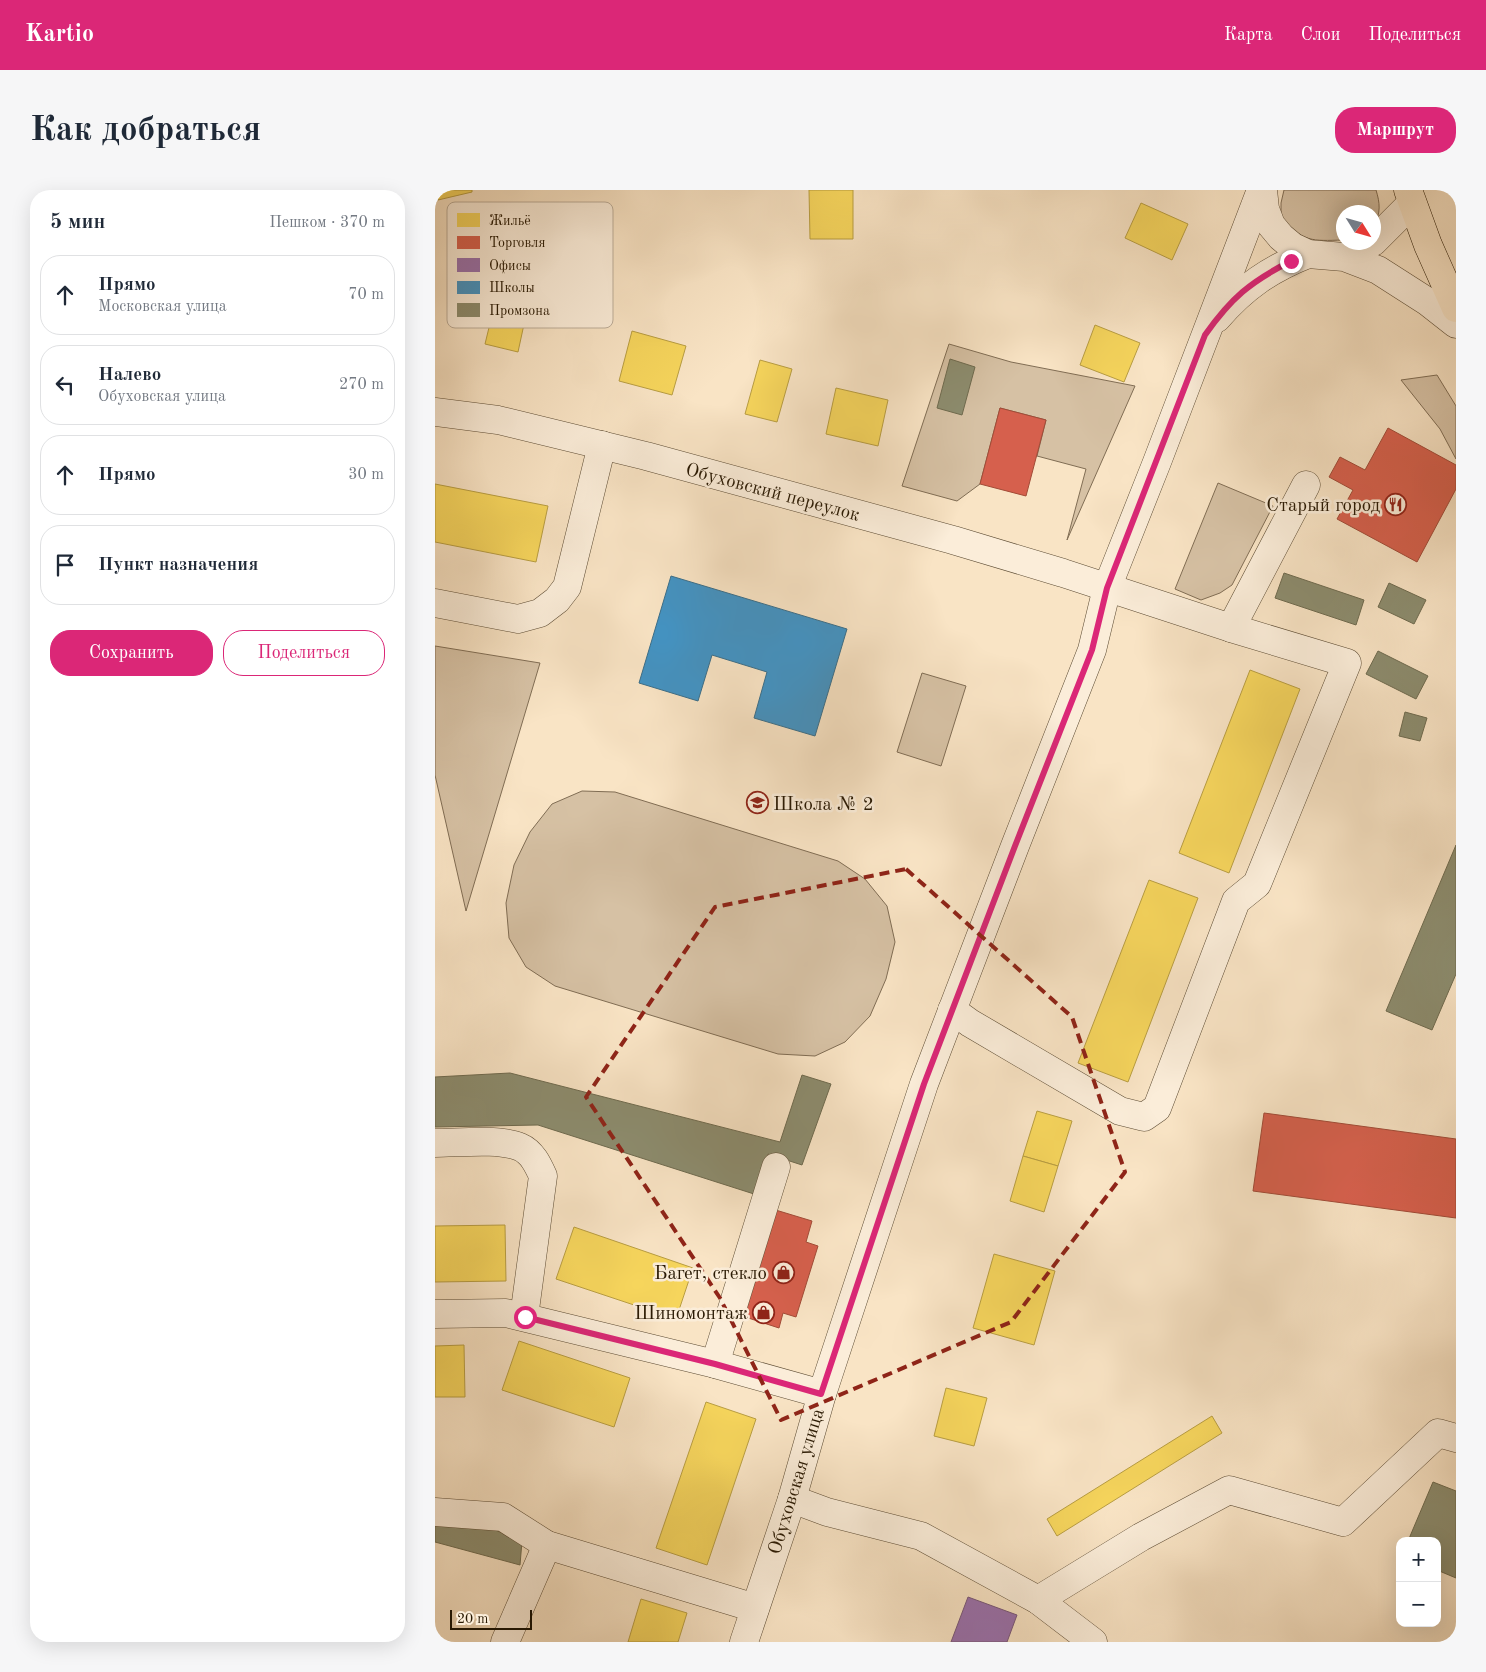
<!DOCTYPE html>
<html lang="ru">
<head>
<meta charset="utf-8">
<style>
	:root { --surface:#fff; --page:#f6f6f7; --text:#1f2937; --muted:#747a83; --line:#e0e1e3; --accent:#db2777 }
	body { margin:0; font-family:"Old Standard TT",serif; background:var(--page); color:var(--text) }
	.controls { position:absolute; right:15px; bottom:15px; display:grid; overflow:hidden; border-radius:10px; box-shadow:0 5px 20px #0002 }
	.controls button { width:45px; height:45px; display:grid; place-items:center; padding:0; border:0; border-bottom:1px solid var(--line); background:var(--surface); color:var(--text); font:25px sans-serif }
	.compass { position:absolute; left:901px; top:15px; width:45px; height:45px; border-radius:50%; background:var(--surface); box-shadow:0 5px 20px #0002; rotate:127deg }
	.scale { position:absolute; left:15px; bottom:12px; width:82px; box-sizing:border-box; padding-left:5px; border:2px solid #291903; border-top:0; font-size:14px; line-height:18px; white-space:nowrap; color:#291903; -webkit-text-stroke:4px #fbedd9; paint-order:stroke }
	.stop { position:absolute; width:15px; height:15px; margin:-11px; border:4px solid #db2777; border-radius:50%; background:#fff }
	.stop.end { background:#db2777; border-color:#fff; box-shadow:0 1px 5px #0008 }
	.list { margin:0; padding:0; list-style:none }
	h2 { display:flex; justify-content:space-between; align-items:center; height:65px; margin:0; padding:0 20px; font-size:21px }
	h2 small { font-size:16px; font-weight:400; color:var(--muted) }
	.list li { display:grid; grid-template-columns:32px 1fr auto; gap:15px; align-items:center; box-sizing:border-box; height:80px; margin:0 10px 10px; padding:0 10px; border:1px solid var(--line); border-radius:20px }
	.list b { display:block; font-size:19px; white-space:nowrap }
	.list p { margin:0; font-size:16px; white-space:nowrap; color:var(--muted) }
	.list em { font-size:16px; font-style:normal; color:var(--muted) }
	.actions { display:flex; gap:10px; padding:15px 20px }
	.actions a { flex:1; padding:11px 0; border:1px solid var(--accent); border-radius:20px; text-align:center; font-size:18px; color:var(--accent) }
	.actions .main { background:var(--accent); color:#fff }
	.icon { flex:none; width:28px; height:28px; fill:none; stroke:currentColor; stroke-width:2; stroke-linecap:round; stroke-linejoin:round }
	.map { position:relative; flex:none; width:1021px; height:1452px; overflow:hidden; border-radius:20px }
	header { display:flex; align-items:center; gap:30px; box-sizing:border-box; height:70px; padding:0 25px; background:var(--accent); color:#fff }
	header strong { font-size:24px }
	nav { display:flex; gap:28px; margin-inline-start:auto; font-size:18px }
	.intro { display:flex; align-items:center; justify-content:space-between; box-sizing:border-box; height:120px; padding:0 30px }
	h1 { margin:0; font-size:35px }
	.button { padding:12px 22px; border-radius:20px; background:var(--accent); color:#fff; font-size:18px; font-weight:700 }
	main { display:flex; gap:30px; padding:0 30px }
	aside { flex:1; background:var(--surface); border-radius:20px; box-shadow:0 5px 20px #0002 }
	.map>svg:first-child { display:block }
	.green { fill:#d6c1a4; stroke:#806d54 }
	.homes { fill:#f6d55c; stroke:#b89d41 }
	.shops { fill:#d6604d; stroke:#a24b37 }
	.offices { fill:#9970ab; stroke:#775679 }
	.schools { fill:#4393c3; stroke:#3b6e89 }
	.industry { fill:#8c8c6e; stroke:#6e6a4e }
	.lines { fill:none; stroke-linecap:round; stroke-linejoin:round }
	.minor-casing { stroke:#5d4c34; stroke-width:29 }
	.major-casing { stroke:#291903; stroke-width:29 }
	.minor { stroke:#fbedd9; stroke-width:28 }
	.major { stroke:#f9e4c5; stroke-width:28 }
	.route { stroke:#db2777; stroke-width:6 }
	.marked { fill:none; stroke:#8f2418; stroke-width:4; stroke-dasharray:10 6; stroke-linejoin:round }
	.labels { text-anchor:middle; stroke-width:5; stroke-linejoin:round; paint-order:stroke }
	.street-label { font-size:19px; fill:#291903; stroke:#fbedd9 }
	.poi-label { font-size:19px; fill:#291903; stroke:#fbedd9; text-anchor:end }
	.key { fill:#fbedd9; stroke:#bcad99; stroke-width:1 }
	.key-label { font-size:14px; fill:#291903 }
</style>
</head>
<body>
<header>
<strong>Kartio</strong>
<nav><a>Карта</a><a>Слои</a><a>Поделиться</a></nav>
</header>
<div class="intro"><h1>Как добраться</h1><a class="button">Маршрут</a></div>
<main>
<aside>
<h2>5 мин<small>Пешком · 370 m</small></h2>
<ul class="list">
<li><svg class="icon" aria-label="ahead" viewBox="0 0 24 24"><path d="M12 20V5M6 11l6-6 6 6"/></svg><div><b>Прямо</b><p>Московская улица</p></div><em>70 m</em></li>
<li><svg class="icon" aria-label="left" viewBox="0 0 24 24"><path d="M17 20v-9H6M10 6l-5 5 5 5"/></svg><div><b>Налево</b><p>Обуховская улица</p></div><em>270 m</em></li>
<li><svg class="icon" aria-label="ahead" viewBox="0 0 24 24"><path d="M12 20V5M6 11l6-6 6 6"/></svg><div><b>Прямо</b></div><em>30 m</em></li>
<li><svg class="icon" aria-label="arrive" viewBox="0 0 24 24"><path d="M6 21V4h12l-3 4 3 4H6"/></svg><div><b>Пункт назначения</b></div></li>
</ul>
<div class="actions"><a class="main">Сохранить</a><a>Поделиться</a></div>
</aside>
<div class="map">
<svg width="1021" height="1452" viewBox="0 0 1021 1452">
	<rect width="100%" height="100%" fill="#f9e4c5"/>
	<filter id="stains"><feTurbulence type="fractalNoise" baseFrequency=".004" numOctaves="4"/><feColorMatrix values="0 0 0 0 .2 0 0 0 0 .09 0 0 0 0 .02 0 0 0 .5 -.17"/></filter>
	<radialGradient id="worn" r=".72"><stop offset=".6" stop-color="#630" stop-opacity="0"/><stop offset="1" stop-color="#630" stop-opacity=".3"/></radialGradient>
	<!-- green -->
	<g class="green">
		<path d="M849 0H941C945 13 946 23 939 35L938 22H908V50C876 51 870 52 846 29V13Z"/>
		<path d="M514 154 576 172 700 196 632 350 651 279 602 266 611 230 565 218 545 294 522 311 467 296Z"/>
		<path d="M1002 185 1021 216V269L1005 239 966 190Z"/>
		<path d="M783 293 838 316 797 395 785 403 766 410 740 399Z"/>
		<path d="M0 456 105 473 31 721 0 585Z"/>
		<path d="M487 483 531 496 506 576 462 562Z"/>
		<path d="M147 601 180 602 403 671 430 689 452 716 460 752 451 789 435 826 410 852 380 866 343 864 120 796 91 777 74 748 71 713 79 675 95 642 117 614Z"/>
	</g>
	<!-- homes -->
	<g class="homes">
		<path d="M1 0H37V2L3 10Z"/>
		<path d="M374 0H418V49H375Z"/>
		<path d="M706 13 753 34 737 70 690 48Z"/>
		<path d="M59 117 91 125 83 162 50 154Z"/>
		<path d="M660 135 705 153 689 192 645 175Z"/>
		<path d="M197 141 251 156 237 205 184 191Z"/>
		<path d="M325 170 357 179 342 232 310 224Z"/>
		<path d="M401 198 453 210 443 256 391 244Z"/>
		<path d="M0 294 113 316 101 372 0 352Z"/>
		<path d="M815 480 865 499 794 683 744 663Z"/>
		<path d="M714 690 763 708 693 892 643 873Z"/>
		<path d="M602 921 637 931 623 976 588 966Z"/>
		<path d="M588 966 623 976 609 1022 575 1011Z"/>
		<path d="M70 1035 71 1091 0 1092V1036Z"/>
		<path d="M139 1037 258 1078 241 1129 121 1089Z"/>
		<path d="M559 1064 620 1081 599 1155 538 1138Z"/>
		<path d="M84 1151 195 1188 179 1237 67 1200Z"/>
		<path d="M29 1155 30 1207H0V1156Z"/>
		<path d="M511 1198 552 1208 539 1256 499 1246Z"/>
		<path d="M271 1212 321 1229 272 1375 221 1358Z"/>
		<path d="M777 1226 787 1243 622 1346 612 1329Z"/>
		<path d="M206 1409 252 1423 243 1452H193Z"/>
	</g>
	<!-- shops -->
	<g class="shops">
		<path d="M565 218 611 230 591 306 545 294Z"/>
		<path d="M953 238 1021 275V299L982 372 902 329 918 300 894 287 905 267 930 280Z"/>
		<path d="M829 923 1021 949V1028L818 1001Z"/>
		<path d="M334 1018 377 1031 371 1052 383 1056 361 1127 348 1123 344 1138 301 1124Z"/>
	</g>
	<!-- offices -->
	<path class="offices" d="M533 1407 582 1425 572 1452H516Z"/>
	<!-- schools -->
	<path class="schools" d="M236 386 412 439 380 546 319 528 332 482 277 465 263 511 204 493Z"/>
	<!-- industry -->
	<g class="industry">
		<path d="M515 169 540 177 527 225 502 218Z"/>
		<path d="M849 383 929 410 921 435 840 408Z"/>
		<path d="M954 393 991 410 979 434 943 417Z"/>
		<path d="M943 461 993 486 981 509 931 484Z"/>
		<path d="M970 522 992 528 985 551 964 546Z"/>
		<path d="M1021 655V784L997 840 951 821Z"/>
		<path d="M75 883 345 952 367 885 396 894 367 975 333 964 319 1004 103 935 0 937V887Z"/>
		<path d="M998 1292 1021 1301V1388L1002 1380V1351H973Z"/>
		<path d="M0 1330 46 1334 87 1351 85 1375 0 1352Z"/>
	</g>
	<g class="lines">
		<defs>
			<g id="minor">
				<path d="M828 0 830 19 836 35 846 47 858 57 873 64 909 67 943 80 993 112 1021 134"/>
				<path d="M938 52 977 13"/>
				<path d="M782 128C809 97 835 79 873 64"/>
				<path d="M0 222 63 230 211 266 518 350 628 383 796 438 871 295"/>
				<path d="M0 413 83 429 105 423 122 410 132 397 167 255"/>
				<path d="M517 820 535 833 685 921 709 927 722 918 801 711 822 694 912 473 796 438"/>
				<path d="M0 953C23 953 64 948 85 957 97 962 103 975 108 986L89 1127"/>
				<path d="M0 1124 71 1123 280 1174 387 1204"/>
				<path d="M280 1174 341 977"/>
				<path d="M357 1309 392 1322 486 1346 603 1410 658 1452"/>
				<path d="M0 1322 68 1327 112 1355 320 1418"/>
				<path d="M603 1410 706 1347 794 1300 908 1332 1003 1243 1021 1248"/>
				<path d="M70 1452 112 1355"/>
				<path d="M309 1452 357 1309 387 1204 489 894 580 656 657 460 672 398 722 272 826 0"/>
			</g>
			<path id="major" d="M973 0 993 55 1021 118"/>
		</defs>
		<!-- minor casing -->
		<use href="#minor" class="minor-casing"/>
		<!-- major casing -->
		<use href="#major" class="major-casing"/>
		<!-- minor -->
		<use href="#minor" class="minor"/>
		<!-- major -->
		<use href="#major" class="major"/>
	</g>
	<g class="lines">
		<!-- route -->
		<path class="route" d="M90 1127 280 1174 386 1204 489 894 580 656 657 460 672 398 770 145C796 108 815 92 856 71"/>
	</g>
	<!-- marked area -->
	<path class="marked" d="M471 679 637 827 690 982 576 1132 346 1230 285 1108 151 907 280 717Z"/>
	<!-- icons -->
	<defs>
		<symbol id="restaurant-ring" viewBox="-11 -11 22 22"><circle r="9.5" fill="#fbedd9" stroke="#8f2418" stroke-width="1.5"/><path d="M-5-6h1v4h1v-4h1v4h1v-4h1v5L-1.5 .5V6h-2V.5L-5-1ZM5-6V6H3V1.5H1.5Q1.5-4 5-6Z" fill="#8f2418"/></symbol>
		<symbol id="school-ring" viewBox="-11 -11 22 22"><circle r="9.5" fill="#fbedd9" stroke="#8f2418" stroke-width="1.5"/><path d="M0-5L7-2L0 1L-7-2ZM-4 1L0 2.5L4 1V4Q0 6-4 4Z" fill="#8f2418"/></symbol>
		<symbol id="shop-ring" viewBox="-11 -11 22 22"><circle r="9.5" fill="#fbedd9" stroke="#8f2418" stroke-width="1.5"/><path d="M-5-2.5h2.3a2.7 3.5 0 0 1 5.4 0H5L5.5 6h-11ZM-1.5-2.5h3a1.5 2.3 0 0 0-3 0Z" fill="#8f2418"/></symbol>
	</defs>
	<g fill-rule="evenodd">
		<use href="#restaurant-ring" x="948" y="302" width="25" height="25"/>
		<use href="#school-ring" x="310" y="600" width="25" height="25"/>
		<use href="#shop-ring" x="336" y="1070" width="25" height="25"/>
		<use href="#shop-ring" x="316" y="1110" width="25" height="25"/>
	</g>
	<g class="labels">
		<!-- street labels -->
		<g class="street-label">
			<text transform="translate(338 301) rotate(15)" y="7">Обуховский переулок</text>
			<text transform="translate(360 1291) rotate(-73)" y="7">Обуховская улица</text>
		</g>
		<!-- poi labels -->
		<g class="poi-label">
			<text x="945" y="321">Старый город</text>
			<text x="338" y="620" text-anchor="start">Школа № 2</text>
			<text x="332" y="1089">Багет, стекло</text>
			<text x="313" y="1129">Шиномонтаж</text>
		</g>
	</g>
	<!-- legend -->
	<rect x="12" y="12" width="166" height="126" rx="8" class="key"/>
	<rect x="22" y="23" width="23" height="14" fill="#f6d55c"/>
	<rect x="22" y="46" width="23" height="13" fill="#d6604d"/>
	<rect x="22" y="68" width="23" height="14" fill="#9970ab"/>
	<rect x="22" y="91" width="23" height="13" fill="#4393c3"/>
	<rect x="22" y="113" width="23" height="14" fill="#8c8c6e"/>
	<g class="key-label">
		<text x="54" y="35">Жильё</text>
		<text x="54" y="57">Торговля</text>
		<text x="54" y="80">Офисы</text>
		<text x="54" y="102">Школы</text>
		<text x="54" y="125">Промзона</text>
	</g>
	<rect width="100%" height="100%" filter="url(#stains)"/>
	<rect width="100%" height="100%" fill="url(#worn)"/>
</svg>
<div class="controls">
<button>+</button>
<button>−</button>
</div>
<svg class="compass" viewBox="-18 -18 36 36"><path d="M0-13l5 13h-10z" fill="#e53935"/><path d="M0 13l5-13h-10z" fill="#747a83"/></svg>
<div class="scale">20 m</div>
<div class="stop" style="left:90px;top:1127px"></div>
<div class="stop end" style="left:856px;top:71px"></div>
</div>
</main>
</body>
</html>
